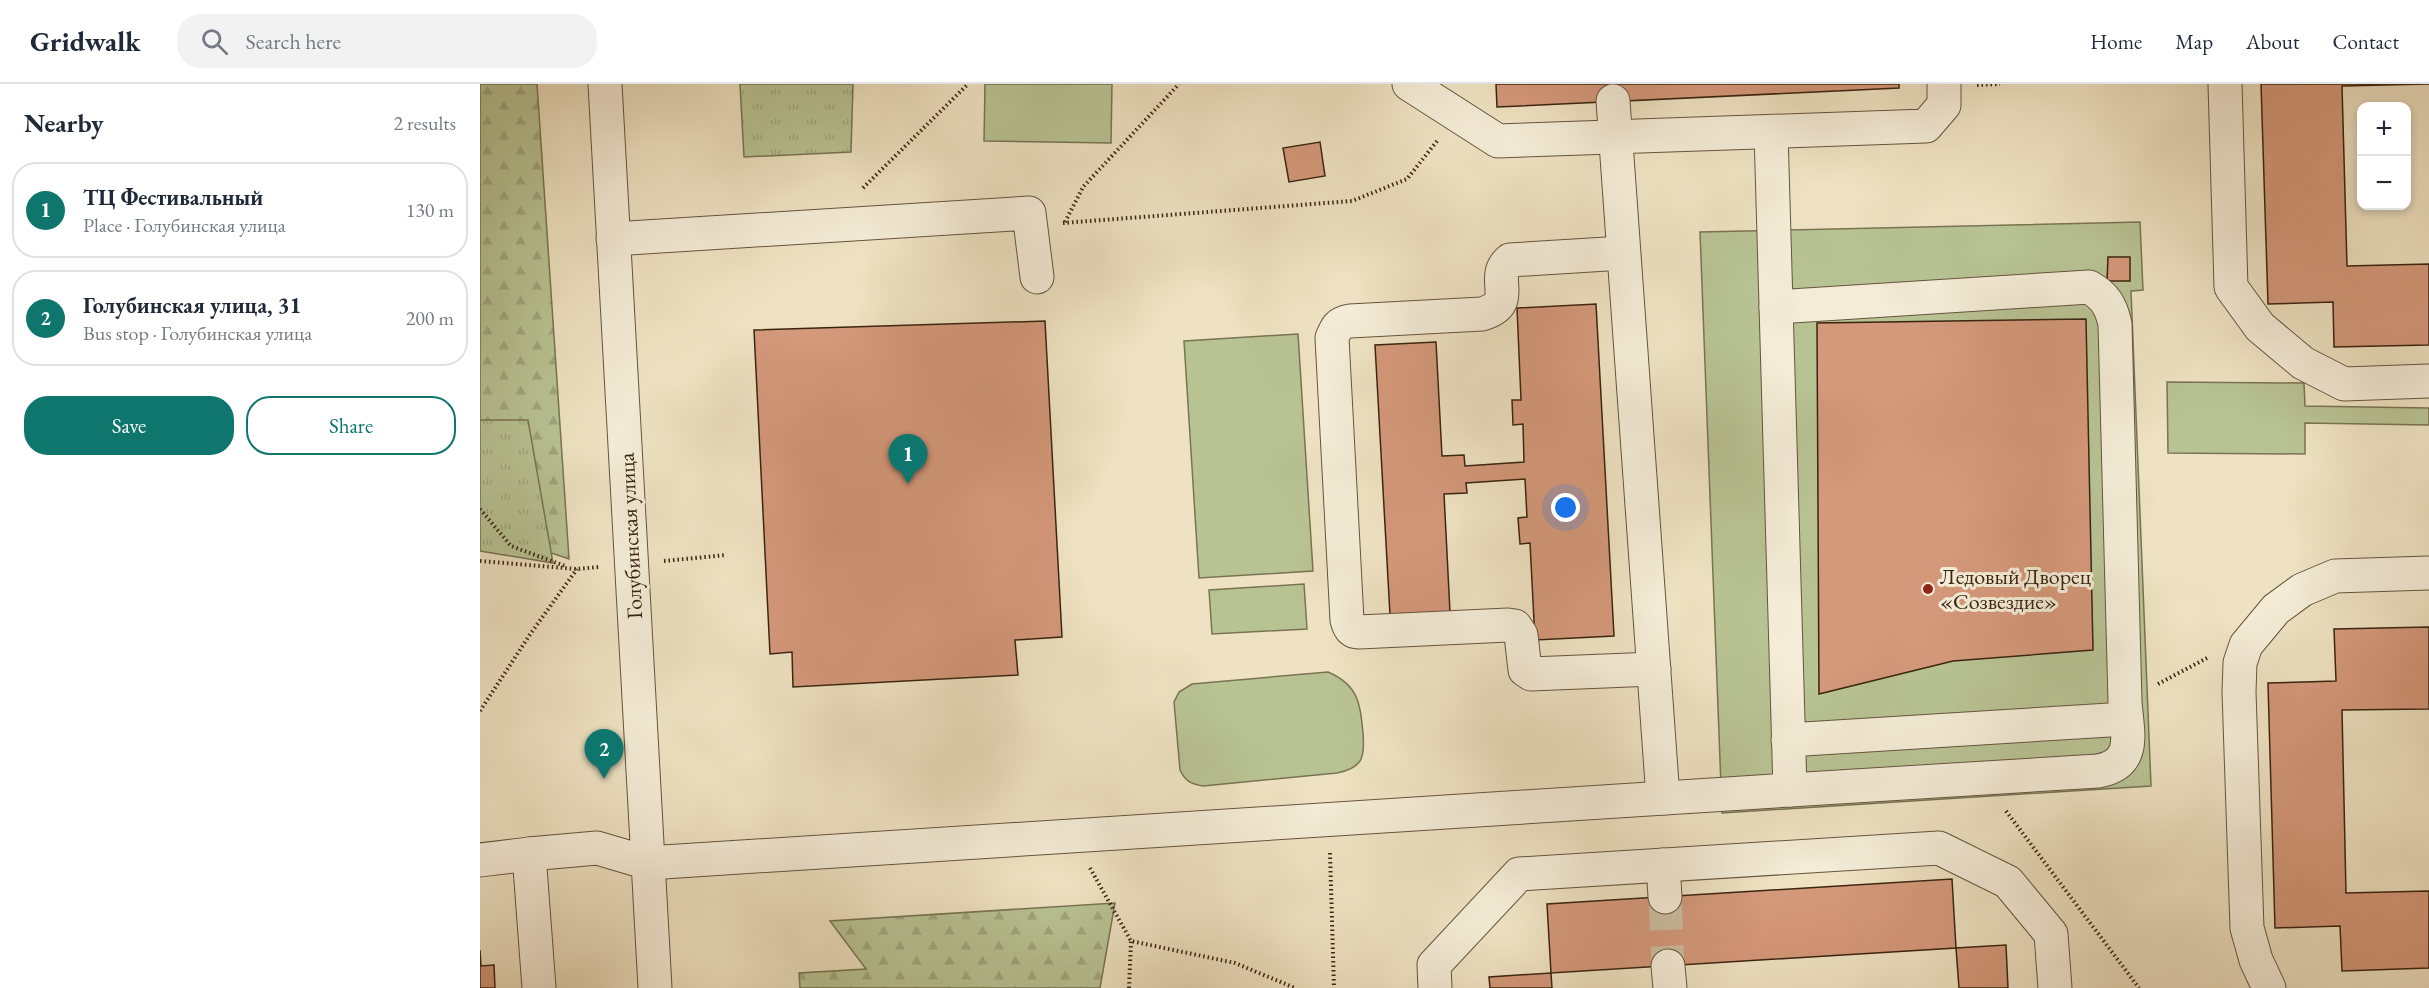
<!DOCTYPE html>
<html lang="en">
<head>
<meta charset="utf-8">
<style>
	:root { --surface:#fff; --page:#f2f2f3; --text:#1f2937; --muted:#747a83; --line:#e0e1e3; --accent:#0f766e }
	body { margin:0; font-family:"EB Garamond",serif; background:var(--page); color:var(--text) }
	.controls { position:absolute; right:18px; top:18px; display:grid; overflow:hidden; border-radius:12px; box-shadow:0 3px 9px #0003 }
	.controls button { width:54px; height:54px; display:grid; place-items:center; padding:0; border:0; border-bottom:2px solid var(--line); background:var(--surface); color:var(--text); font:30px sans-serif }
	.you { position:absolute; left:1086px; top:424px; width:21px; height:21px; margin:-15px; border:4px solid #fff; border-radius:50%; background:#1a73e8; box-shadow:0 0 0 9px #1a73e833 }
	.badge { display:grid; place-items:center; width:39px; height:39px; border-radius:50%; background:var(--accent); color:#fff; font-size:20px; font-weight:700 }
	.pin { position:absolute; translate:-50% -50px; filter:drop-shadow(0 2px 3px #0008) }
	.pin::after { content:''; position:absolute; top:32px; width:21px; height:18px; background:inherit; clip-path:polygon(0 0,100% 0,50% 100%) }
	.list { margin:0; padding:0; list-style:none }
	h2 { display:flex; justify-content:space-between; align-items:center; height:78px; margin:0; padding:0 24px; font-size:26px }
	h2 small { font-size:20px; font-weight:400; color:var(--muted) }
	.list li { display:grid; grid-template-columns:39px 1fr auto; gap:18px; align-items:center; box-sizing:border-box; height:96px; margin:0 12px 12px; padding:0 12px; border:2px solid var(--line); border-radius:24px }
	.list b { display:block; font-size:22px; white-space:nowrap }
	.list p { margin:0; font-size:20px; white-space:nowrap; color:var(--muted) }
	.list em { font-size:20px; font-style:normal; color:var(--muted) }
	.actions { display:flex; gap:12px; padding:18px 24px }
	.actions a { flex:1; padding:14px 0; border:2px solid var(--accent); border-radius:24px; text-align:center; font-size:21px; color:var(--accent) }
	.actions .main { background:var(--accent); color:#fff }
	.icon { flex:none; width:33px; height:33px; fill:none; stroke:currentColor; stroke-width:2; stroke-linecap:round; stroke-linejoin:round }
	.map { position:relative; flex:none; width:1949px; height:904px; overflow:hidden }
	header { display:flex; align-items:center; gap:36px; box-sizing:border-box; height:84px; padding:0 30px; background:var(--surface); border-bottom:2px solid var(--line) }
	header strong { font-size:28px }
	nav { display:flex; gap:33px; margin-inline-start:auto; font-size:21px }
	.search { width:420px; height:54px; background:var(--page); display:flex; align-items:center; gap:15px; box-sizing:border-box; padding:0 21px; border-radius:24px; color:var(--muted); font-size:22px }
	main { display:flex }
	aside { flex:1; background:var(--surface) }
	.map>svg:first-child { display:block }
	.grass { fill:#b8c394; stroke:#797452; stroke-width:1.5 }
	.forest { fill:url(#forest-firs); stroke:#797452; stroke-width:1.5 }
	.park { fill:url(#park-tufts); stroke:#797452; stroke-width:1.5 }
	.building { fill:#d4987a; stroke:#3a2411; stroke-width:1.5 }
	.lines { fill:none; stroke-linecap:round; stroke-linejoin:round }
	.minor-tunnel { stroke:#cabc9f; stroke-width:33; stroke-dasharray:33 16; stroke-linecap:butt }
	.minor-casing { stroke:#67543d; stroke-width:35 }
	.path { stroke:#3a2411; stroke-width:4; stroke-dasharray:1.5 3; stroke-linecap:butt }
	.minor { stroke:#f4ecd7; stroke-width:33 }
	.poi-dot { fill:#8f2418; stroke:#f4ecd7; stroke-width:2 }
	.labels { text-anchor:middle; stroke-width:6; stroke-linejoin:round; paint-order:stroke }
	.street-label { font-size:22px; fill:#3a2411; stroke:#f4ecd7 }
	.poi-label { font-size:22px; fill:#3a2411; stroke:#f4ecd7; text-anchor:start }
</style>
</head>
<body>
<header>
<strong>Gridwalk</strong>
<div class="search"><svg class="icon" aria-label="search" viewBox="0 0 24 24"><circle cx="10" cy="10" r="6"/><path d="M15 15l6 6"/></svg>Search here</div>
<nav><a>Home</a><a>Map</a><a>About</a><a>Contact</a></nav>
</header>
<main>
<aside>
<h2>Nearby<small>2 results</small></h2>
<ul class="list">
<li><span class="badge">1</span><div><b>ТЦ Фестивальный</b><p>Place · Голубинская улица</p></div><em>130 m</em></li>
<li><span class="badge">2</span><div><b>Голубинская улица, 31</b><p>Bus stop · Голубинская улица</p></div><em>200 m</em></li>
</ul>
<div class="actions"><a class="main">Save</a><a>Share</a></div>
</aside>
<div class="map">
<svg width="1949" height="904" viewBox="0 0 1949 904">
	<defs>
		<pattern id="forest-firs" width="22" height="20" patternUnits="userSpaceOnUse" patternTransform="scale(1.5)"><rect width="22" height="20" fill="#b8c394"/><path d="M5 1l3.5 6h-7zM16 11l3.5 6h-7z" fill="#9fa77f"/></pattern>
		<pattern id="park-tufts" width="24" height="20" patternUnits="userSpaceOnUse" patternTransform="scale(1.5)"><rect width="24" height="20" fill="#b8c394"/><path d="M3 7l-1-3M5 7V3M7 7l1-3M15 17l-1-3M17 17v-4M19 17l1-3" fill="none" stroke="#9fa77f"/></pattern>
	</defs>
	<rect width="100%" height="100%" fill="#eee2c2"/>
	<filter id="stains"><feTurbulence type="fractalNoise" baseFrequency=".00333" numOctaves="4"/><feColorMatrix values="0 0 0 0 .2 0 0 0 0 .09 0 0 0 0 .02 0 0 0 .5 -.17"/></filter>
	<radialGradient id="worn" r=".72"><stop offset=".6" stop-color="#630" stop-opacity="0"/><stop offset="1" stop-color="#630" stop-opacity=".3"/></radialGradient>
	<!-- grass -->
	<g class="grass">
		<path d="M505 0H632L631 59 504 57Z"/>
		<path d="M1660 138 1663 206 1651 207 1671 702 1242 729 1220 148Z"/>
		<path d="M818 250 833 487 719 494 704 257Z"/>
		<path d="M1687 298 1824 299 1825 322 1949 324V341L1825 339V370L1688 369Z"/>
		<path d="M824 500 827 545 732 550 729 506Z"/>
		<path d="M848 588C878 601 880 618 883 649 885 673 883 684 857 689L723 702C711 700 705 697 700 686L694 618 699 608 712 600Z"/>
	</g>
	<!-- forest -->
	<g class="forest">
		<path d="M0 0H57L89 475 45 460 0 403Z"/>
		<path d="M635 819 620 904H320L319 889 386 885 350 837Z"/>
	</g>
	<!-- park -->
	<g class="park">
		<path d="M260 0H373L371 68 264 73Z"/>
		<path d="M0 336H48L73 479 0 467Z"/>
	</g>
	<!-- building -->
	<g class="building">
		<path d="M1016 0H1419V4L1017 23Z"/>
		<path d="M1781 0H1949L1862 2 1867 182 1949 180V261L1854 263 1853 218 1788 220Z"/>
		<path d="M840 58 845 92 809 98 803 64Z"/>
		<path d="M1628 173H1650V197H1627Z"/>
		<path d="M1116 220 1134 552 1055 556 1050 459 1040 460 1038 434 1047 433 1045 395 986 399 987 409 964 410 970 528 910 531 895 261 956 258 962 372 984 371 985 382 1044 378 1043 340 1033 341 1032 316H1041L1037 224Z"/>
		<path d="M1606 235 1613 566 1473 577 1339 610 1337 239Z"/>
		<path d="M565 237 582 553 535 556 538 591 313 603 312 568 290 570 274 246Z"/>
		<path d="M1949 543V625L1862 626 1866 809 1949 807V884L1862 887 1860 842 1795 844 1788 599 1856 597 1854 545Z"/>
		<path d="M1472 795 1476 864 1071 889 1067 820Z"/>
		<path d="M1526 861 1528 904H1479L1476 864Z"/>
		<path d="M0 866 1 882 14 881 15 904H0Z"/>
		<path d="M1071 889 1072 904H1010L1009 893Z"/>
	</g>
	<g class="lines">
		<!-- minor-tunnel -->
		<path class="minor-tunnel" d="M1185 813 1188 882"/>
		<defs>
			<g id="minor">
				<path d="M125 0 175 904"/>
				<path d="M929 0 1018 57 1446 42 1464 21V0"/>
				<path d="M1745 0 1751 203 1780 243 1823 279 1864 300 1949 297"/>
				<path d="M1133 17 1183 714"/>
				<path d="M133 155 549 129 557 193"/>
				<path d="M1143 169 1030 176C1008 194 1040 219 1002 230L870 237C858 239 856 244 852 254L867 536C869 544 871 548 879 548L1028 541 1035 542 1041 551 1045 586 1051 590 1174 585"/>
				<path d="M1296 223 1609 203C1625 212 1631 222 1635 240L1645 618C1647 648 1658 680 1618 687L1310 706"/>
				<path d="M1308 656 1646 635"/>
				<path d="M49 770 117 764 168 779 1310 706 1291 48"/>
				<path d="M0 776 49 770 59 904"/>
				<path d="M1183 781 1185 813"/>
				<path d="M1188 882 1190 904"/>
				<path d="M955 904 954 881 1039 790 1459 764 1528 798 1571 850 1575 904"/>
				<path d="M1789 904 1776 876 1767 844 1759 608 1760 579 1766 561 1796 525 1822 506 1855 492 1949 489"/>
			</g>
		</defs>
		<!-- minor casing -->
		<use href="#minor" class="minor-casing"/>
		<!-- path -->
		<g class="path">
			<path d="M1497 1 1520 0"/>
			<path d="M383 104 488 0"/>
			<path d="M585 138 603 103 699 0"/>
			<path d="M583 139 872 117 927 95 957 57"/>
			<path d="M0 425 31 462 85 482"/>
			<path d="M0 477 97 485 119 483"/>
			<path d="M184 477 246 471"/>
			<path d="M1678 600 1727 574"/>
			<path d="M0 627 51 549 97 485"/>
			<path d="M1526 727 1659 904"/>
			<path d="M850 769 854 904"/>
			<path d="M610 784 651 857 755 879 815 904"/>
			<path d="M649 904 651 857"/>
		</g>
		<!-- minor -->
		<use href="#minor" class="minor"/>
	</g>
	<!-- markers -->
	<circle class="poi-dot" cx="1448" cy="505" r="6"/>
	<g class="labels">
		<!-- street labels -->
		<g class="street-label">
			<text transform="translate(150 452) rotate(-93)" y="8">Голубинская улица</text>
		</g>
		<!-- poi labels -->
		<g class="poi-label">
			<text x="1460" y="500">Ледовый Дворец<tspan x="1460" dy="25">«Созвездие»</tspan></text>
		</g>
	</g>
	<rect width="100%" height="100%" filter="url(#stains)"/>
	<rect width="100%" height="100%" fill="url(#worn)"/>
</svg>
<div class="controls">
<button>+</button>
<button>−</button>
</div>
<div class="you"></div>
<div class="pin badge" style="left:428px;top:400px">1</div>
<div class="pin badge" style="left:124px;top:695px">2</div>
</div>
</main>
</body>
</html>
